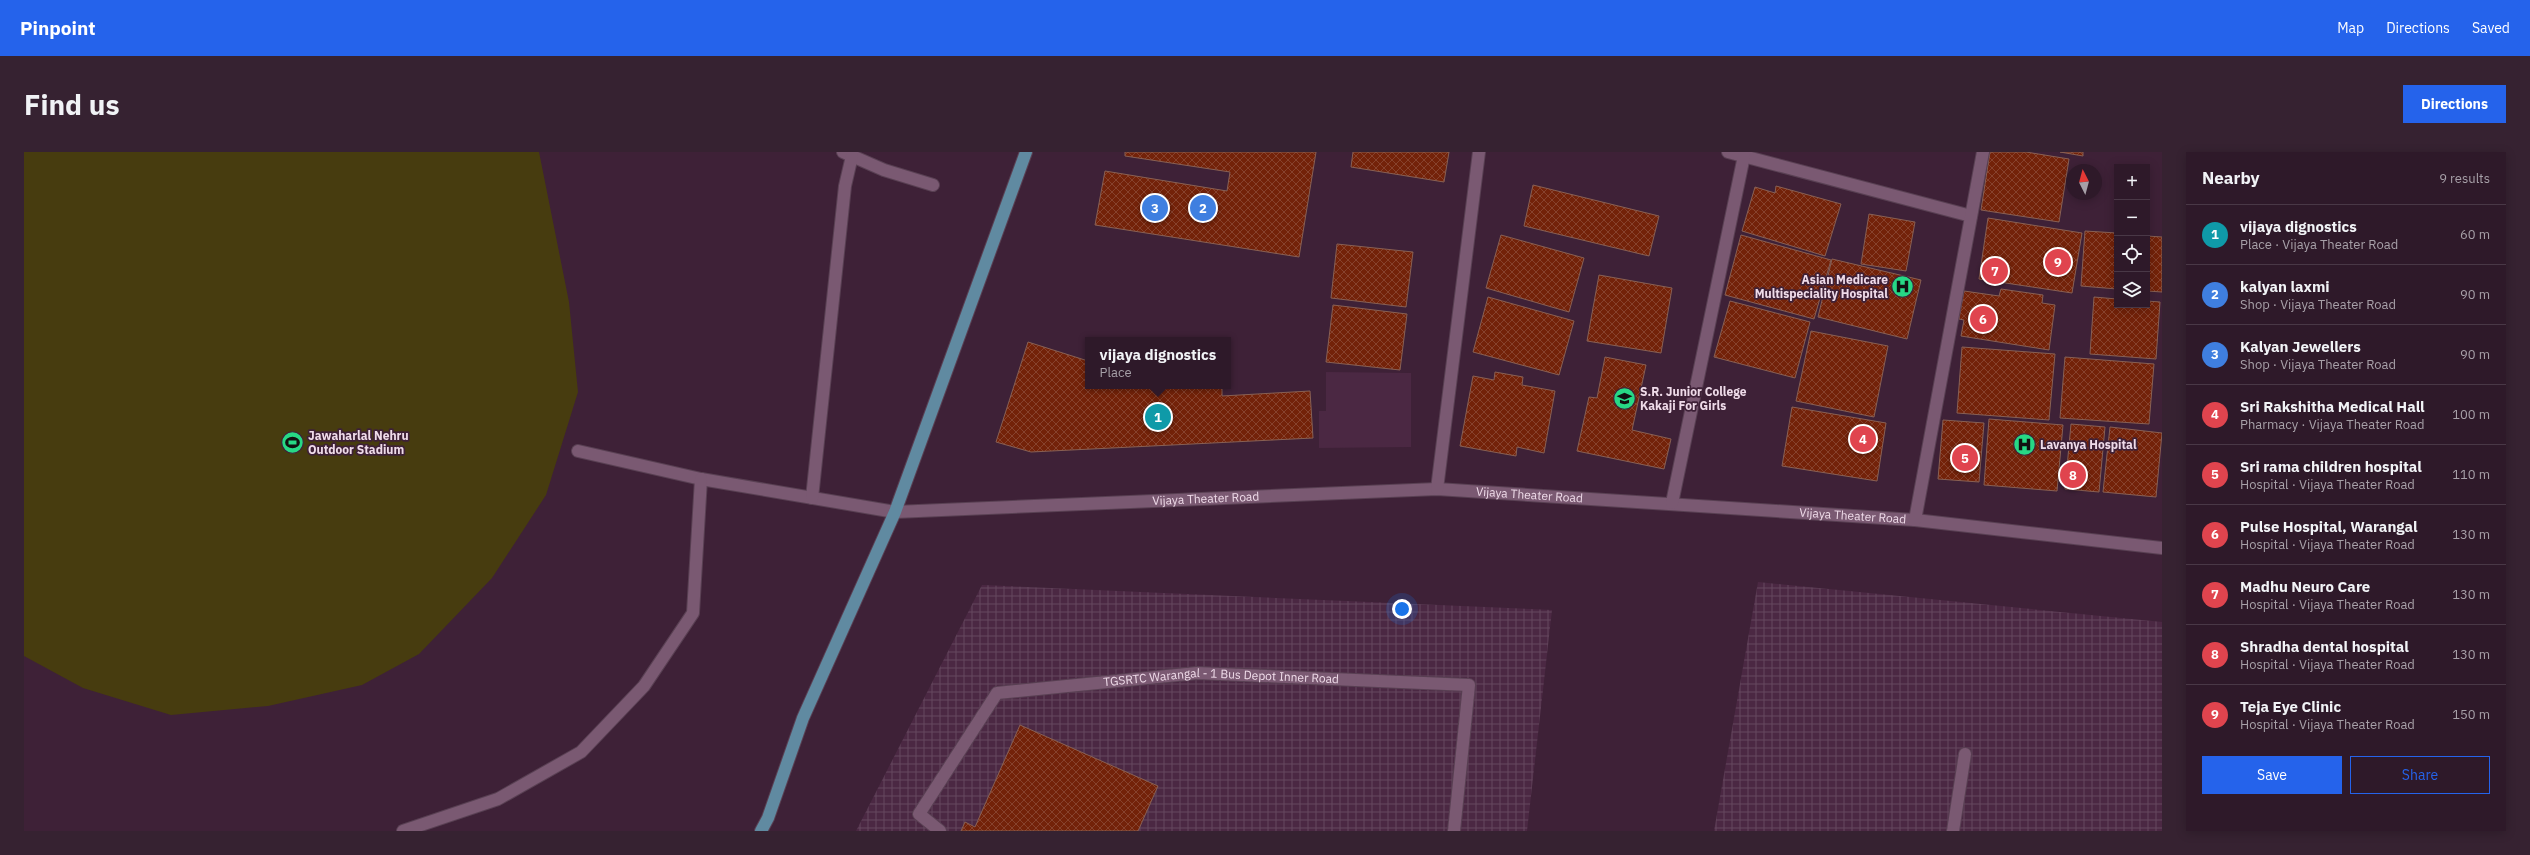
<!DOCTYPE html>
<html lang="en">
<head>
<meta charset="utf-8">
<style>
	:root { --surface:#2e1929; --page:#362231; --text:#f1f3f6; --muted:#a7a0a8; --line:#493846; --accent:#2563eb }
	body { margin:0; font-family:"IBM Plex Sans",sans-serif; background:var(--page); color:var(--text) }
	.controls { position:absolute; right:12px; top:12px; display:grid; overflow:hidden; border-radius:0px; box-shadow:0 2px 10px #0003 }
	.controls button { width:36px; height:36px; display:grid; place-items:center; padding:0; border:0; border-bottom:1px solid var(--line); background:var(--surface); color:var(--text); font:20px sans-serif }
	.compass { position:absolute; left:2042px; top:12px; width:36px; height:36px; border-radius:50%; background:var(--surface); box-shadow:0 2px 10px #0003; rotate:354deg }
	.you { position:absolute; left:1378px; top:457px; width:14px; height:14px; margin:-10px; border:3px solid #fff; border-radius:50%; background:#1a73e8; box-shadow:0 0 0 6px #1a73e833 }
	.badge { display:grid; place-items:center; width:26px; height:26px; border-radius:50%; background:var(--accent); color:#fff; font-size:13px; font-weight:700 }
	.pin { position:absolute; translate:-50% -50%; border:2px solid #fff; box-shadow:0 1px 4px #0006 }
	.popup { position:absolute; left:1061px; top:185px; width:146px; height:52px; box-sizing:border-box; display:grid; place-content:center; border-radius:0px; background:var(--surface); filter:drop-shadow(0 1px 3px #0005); font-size:13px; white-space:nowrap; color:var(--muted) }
	.popup b { font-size:15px; color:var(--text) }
	.popup::after { content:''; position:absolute; left:50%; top:100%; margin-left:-8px; border:8px solid transparent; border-top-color:var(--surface) }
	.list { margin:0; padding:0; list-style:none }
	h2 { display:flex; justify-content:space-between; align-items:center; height:52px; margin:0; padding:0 16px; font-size:17px }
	h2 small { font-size:13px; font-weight:400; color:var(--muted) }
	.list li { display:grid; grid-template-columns:26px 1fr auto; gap:12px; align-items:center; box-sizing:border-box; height:60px; padding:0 16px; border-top:1px solid var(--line) }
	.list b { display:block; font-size:15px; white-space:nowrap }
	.list p { margin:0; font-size:13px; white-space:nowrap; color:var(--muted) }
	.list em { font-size:13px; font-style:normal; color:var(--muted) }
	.actions { display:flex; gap:8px; padding:12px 16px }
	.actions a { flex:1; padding:9px 0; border:1px solid var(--accent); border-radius:0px; text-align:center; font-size:14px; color:var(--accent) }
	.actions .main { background:var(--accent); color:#fff }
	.icon { flex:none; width:22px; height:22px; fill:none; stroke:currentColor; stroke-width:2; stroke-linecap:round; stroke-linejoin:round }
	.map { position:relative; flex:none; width:2138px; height:679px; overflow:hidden; border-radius:0px }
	header { display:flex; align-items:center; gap:24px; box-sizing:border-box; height:56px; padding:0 20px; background:var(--accent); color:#fff }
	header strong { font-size:19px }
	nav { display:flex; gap:22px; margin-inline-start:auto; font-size:14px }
	.intro { display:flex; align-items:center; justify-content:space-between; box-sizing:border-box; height:96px; padding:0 24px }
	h1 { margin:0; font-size:28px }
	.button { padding:10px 18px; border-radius:0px; background:var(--accent); color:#fff; font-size:14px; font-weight:700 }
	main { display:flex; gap:24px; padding:0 24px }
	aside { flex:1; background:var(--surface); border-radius:0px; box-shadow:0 2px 10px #0003 }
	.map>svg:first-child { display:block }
	.built { fill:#4b2843 }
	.industrial { fill:url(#industrial-grid) }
	.pitch { fill:#473c0f }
	.building { fill:url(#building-cross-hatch); stroke:#886054 }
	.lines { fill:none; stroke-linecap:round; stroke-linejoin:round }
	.lane-casing { stroke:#594053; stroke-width:14 }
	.street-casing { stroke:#594053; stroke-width:14 }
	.primary-casing { stroke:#594053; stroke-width:14 }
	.lane { stroke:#7a5972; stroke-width:12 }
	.street { stroke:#7a5972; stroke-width:12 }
	.primary { stroke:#608aa1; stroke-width:12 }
	.labels { text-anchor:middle; stroke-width:3.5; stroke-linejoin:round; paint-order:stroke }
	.poi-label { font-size:12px; font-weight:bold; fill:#efdbe9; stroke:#3e2137; text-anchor:start }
	.street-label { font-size:12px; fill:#efdbe9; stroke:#3e2137 }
</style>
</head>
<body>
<header>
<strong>Pinpoint</strong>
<nav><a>Map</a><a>Directions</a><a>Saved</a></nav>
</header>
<div class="intro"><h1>Find us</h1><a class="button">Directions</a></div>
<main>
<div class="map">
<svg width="2138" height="679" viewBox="0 0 2138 679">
	<defs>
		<pattern id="industrial-grid" width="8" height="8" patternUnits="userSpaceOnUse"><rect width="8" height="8" fill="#4b2843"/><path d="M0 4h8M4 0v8" fill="none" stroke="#65475e"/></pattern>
		<pattern id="building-cross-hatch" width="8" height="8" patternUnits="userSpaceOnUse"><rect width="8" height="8" fill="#732209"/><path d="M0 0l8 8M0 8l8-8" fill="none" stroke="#87422d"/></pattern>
	</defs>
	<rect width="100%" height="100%" fill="#3e2137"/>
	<!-- built -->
	<path class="built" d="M1302 220 1387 221V295L1295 296V259H1302Z"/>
	<!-- industrial -->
	<g class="industrial">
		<path d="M1734 430 2138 470V679H1690Z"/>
		<path d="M958 433 1528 458 1503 679H832Z"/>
	</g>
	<!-- pitch -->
	<path class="pitch" d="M0 0H515L545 150 554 240 522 343 468 426 395 502 338 533 244 554 147 563 59 536 0 504Z"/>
	<!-- building -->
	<g class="building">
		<path d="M1101 0H1292L1275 105 1071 73 1081 19 1203 39 1206 20 1101 4Z"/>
		<path d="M1329 0H1425L1420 30 1327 15Z"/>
		<path d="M1966 0H2002L2045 7 2035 70 1957 58Z"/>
		<path d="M2036 0H2059V4Z"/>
		<path d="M1509 33 1635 64 1625 104 1500 74Z"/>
		<path d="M1752 34 1817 52 1801 104 1718 79 1731 35 1751 41Z"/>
		<path d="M1845 62 1891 70 1882 119 1837 112Z"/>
		<path d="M1964 66 2058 81 2048 141 1955 127Z"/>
		<path d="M2061 79 2093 81V137L2057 134Z"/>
		<path d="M1477 83 1560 106 1545 160 1462 136Z"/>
		<path d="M1717 83 1807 108 1790 167 1701 143Z"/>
		<path d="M2123 84 2138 85V140L2123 139Z"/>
		<path d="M1313 92 1389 100 1382 155 1307 146Z"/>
		<path d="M1808 107 1897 128 1883 187 1794 165Z"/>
		<path d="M1575 123 1648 136 1637 201 1563 189Z"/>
		<path d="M1977 137 2019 143 2018 151 2031 153 2025 198 1937 184 1940 168 1935 167 1940 139 1975 144Z"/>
		<path d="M1464 145 1550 169 1535 223 1449 200Z"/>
		<path d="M2070 145 2093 147V153H2123V149L2136 150 2132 207 2066 202Z"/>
		<path d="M1706 149 1786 170 1771 226 1690 205Z"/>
		<path d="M1309 153 1383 162 1376 218 1302 210Z"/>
		<path d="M1787 179 1864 194 1850 265 1772 249Z"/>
		<path d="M1004 190 1064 209V234H1069L1068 236 1198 234V244L1286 239 1289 286 1007 300 972 290Z"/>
		<path d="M1938 195 2031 202 2025 268 1933 261Z"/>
		<path d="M1581 205 1622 213 1608 278 1647 287 1640 317 1553 299 1565 245 1573 246Z"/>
		<path d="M2041 205 2130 212 2125 272 2036 266Z"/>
		<path d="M1471 220 1499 225 1498 233 1531 239 1520 301 1493 295 1492 304 1436 294 1449 224 1470 228Z"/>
		<path d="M1768 255 1862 271 1853 329 1758 314Z"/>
		<path d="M1965 267 2039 273 2033 339 1960 333Z"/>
		<path d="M1919 268 1960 271 1955 330 1914 327Z"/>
		<path d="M2047 272 2081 275 2075 340 2041 337Z"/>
		<path d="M2086 275 2138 281 2132 345 2079 340Z"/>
		<path d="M996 573 1134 634 1114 679H937L941 670 951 675Z"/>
	</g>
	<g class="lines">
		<defs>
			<g id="lane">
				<path id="s1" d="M916 679 895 662 973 541 1173 521 1445 533 1430 679"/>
				<path d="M1929 679 1941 602"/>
			</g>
			<g id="street">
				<path d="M819 0 860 18 909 33"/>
				<path d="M1704 0 1947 64"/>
				<path id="s2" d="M554 299 677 327 871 360 1413 337 1891 368 2138 396"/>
				<path d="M1413 337 1455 0"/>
				<path d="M788 346 821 34 828 4"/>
				<path d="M1648 351 1720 4"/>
				<path d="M1891 368 1959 0"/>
				<path d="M379 679 474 647 557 600 620 534 669 461 677 327"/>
			</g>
			<path id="primary" d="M737 679 744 666 779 566 871 360 1002 0"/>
		</defs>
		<!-- lane casing -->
		<use href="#lane" class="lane-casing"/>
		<!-- street casing -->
		<use href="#street" class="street-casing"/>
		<!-- primary casing -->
		<use href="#primary" class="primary-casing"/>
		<!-- lane -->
		<use href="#lane" class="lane"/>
		<!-- street -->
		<use href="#street" class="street"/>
		<!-- primary -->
		<use href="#primary" class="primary"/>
	</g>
	<!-- icons -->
	<defs>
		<symbol id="hospital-disc" viewBox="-11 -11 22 22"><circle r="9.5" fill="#27d885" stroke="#3e2137"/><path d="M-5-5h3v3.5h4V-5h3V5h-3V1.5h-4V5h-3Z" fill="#111"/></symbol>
		<symbol id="university-disc" viewBox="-11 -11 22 22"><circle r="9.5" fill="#27d885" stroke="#3e2137"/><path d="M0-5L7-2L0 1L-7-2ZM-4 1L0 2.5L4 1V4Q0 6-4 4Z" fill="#111"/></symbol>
		<symbol id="stadium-disc" viewBox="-11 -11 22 22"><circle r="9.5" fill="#27d885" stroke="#3e2137"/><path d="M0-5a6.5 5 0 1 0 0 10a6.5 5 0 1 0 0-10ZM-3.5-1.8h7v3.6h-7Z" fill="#111"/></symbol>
	</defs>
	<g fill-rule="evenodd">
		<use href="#hospital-disc" x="1866" y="122" width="25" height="25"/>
		<use href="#university-disc" x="1588" y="234" width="25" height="25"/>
		<use href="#stadium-disc" x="256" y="278" width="25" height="25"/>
		<use href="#hospital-disc" x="1988" y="280" width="25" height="25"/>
	</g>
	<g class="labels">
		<!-- poi labels -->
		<g class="poi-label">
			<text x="1864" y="132" text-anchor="end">Asian Medicare<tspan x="1864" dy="14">Multispeciality Hospital</tspan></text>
			<text x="1616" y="244">S.R. Junior College<tspan x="1616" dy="14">Kakaji For Girls</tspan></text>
			<text x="284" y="288">Jawaharlal Nehru<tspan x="284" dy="14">Outdoor Stadium</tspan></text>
			<text x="2016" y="297">Lavanya Hospital</text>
		</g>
		<!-- street labels -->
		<g class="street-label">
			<text dy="4" stroke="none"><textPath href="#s2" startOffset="958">Vijaya Theater Road</textPath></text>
			<text dy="4" stroke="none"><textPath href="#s2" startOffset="634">Vijaya Theater Road</textPath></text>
			<text dy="4" stroke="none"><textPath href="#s2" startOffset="1282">Vijaya Theater Road</textPath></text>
			<text dy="4" stroke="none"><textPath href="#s1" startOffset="396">TGSRTC Warangal - 1 Bus Depot Inner Road</textPath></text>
		</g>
	</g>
</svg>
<div class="controls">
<button>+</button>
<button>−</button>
<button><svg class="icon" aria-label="locate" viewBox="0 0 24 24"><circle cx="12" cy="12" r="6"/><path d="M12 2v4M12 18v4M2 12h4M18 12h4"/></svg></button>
<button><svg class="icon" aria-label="layers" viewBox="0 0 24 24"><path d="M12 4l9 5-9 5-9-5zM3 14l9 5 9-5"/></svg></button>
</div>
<svg class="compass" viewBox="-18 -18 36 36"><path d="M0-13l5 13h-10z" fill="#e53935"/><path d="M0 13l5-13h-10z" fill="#a7a0a8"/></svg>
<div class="you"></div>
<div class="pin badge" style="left:1134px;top:265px;background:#0f9aa8">1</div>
<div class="popup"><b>vijaya dignostics</b>Place</div>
<div class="pin badge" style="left:1179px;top:56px;background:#3f7fe0">2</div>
<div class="pin badge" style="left:1131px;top:56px;background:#3f7fe0">3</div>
<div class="pin badge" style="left:1839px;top:287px;background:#e0444e">4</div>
<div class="pin badge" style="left:1941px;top:306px;background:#e0444e">5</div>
<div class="pin badge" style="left:1959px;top:167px;background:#e0444e">6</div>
<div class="pin badge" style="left:1971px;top:119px;background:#e0444e">7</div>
<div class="pin badge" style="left:2049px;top:323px;background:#e0444e">8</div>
<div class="pin badge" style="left:2034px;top:110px;background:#e0444e">9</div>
</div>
<aside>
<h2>Nearby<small>9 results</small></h2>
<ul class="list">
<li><span class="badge" style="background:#0f9aa8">1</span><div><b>vijaya dignostics</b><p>Place · Vijaya Theater Road</p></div><em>60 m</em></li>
<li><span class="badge" style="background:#3f7fe0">2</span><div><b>kalyan laxmi</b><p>Shop · Vijaya Theater Road</p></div><em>90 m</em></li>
<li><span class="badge" style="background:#3f7fe0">3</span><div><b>Kalyan Jewellers</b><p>Shop · Vijaya Theater Road</p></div><em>90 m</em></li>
<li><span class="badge" style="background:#e0444e">4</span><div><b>Sri Rakshitha Medical Hall</b><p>Pharmacy · Vijaya Theater Road</p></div><em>100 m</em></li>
<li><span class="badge" style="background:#e0444e">5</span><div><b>Sri rama children hospital</b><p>Hospital · Vijaya Theater Road</p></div><em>110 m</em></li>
<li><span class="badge" style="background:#e0444e">6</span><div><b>Pulse Hospital, Warangal</b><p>Hospital · Vijaya Theater Road</p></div><em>130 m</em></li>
<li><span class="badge" style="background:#e0444e">7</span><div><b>Madhu Neuro Care</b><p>Hospital · Vijaya Theater Road</p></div><em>130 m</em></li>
<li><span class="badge" style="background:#e0444e">8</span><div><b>Shradha dental hospital</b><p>Hospital · Vijaya Theater Road</p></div><em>130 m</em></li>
<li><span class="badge" style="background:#e0444e">9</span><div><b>Teja Eye Clinic</b><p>Hospital · Vijaya Theater Road</p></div><em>150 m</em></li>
</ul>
<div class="actions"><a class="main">Save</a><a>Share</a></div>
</aside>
</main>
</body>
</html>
